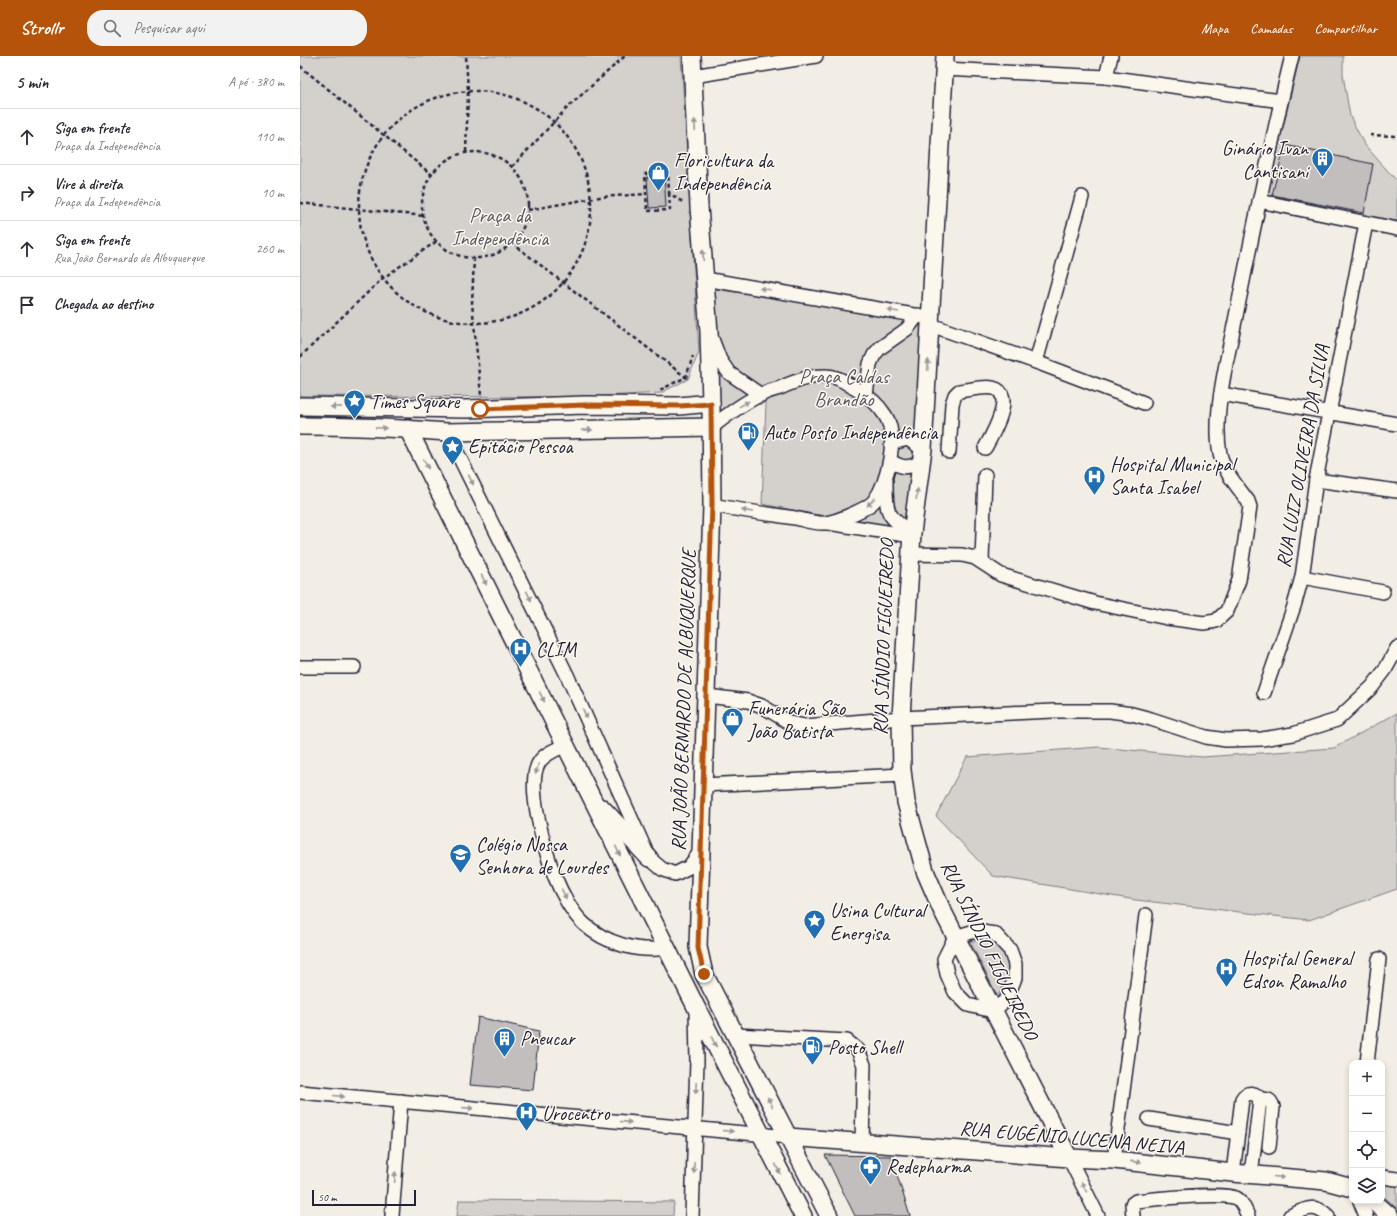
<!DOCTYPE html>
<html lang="pt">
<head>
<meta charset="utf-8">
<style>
	:root { --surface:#fff; --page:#f2f2f3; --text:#2b2b33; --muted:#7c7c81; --line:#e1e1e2; --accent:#b45309 }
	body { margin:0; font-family:Caveat,sans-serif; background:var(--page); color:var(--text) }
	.controls { position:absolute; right:12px; bottom:12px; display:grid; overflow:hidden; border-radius:8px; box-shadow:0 2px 6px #0003 }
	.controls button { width:36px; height:36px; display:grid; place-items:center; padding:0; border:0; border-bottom:1px solid var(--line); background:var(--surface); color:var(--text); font:20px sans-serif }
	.scale { position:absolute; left:12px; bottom:10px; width:104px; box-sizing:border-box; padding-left:4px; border:2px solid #22223b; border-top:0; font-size:11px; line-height:14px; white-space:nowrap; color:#22223b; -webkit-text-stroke:3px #fbf7ec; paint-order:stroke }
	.stop { position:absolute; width:12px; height:12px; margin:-9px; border:3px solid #b45309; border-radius:50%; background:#fff }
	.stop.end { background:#b45309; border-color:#fff; box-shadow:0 1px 4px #0008 }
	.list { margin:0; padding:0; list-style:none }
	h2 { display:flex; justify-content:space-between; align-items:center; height:52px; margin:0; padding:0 16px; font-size:17px }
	h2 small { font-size:13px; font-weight:400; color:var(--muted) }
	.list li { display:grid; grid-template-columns:26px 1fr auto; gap:12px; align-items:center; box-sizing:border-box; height:56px; padding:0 16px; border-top:1px solid var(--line) }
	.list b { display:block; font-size:15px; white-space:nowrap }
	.list p { margin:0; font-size:13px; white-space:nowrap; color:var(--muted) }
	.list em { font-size:13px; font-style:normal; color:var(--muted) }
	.icon { flex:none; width:22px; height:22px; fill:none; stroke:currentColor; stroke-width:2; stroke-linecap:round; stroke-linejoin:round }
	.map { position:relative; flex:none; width:1097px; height:1160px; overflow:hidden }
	header { display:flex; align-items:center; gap:24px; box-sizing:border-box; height:56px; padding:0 20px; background:var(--accent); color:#fff }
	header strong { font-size:19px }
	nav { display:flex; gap:22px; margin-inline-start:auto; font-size:14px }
	.search { width:280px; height:36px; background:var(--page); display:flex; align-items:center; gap:10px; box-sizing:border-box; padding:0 14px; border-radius:16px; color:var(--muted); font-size:15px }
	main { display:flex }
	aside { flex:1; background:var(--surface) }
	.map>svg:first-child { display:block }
	.green { fill:#d4d1cc; stroke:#7b7a84 }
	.building { fill:#c2bebe; stroke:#22223b }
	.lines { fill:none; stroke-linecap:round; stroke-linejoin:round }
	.minor-casing { stroke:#22223b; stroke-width:16 }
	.major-casing { stroke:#22223b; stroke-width:20 }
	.path { stroke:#22223b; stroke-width:2.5; stroke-dasharray:4 3; stroke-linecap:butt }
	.minor { stroke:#fbf7ec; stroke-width:13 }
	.major { stroke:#fbf7ec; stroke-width:17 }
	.oneway { fill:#99979c }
	.route { stroke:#b45309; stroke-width:5 }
	.labels { text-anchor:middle; stroke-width:3; stroke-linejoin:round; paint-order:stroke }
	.poi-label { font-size:20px; fill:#22223b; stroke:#fbf7ec; text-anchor:start }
	.park-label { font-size:20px; fill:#575766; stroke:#fbf7ec }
	.street-label { font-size:20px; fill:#22223b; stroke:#fbf7ec }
</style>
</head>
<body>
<header>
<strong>Strollr</strong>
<div class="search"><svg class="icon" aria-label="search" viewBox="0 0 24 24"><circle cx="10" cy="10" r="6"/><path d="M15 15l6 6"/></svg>Pesquisar aqui</div>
<nav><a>Mapa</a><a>Camadas</a><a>Compartilhar</a></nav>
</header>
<main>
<aside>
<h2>5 min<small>A pé · 380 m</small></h2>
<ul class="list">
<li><svg class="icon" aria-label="ahead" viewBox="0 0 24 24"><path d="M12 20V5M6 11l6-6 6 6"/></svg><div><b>Siga em frente</b><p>Praça da Independência</p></div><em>110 m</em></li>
<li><svg class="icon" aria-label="right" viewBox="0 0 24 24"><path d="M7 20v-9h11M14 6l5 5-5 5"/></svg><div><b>Vire à direita</b><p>Praça da Independência</p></div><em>10 m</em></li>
<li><svg class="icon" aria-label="ahead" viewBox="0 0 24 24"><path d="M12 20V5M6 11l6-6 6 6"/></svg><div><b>Siga em frente</b><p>Rua João Bernardo de Albuquerque</p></div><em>260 m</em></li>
<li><svg class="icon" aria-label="arrive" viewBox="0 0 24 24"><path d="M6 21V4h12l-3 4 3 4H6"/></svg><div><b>Chegada ao destino</b></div></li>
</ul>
</aside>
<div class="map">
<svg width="1097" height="1160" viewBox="0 0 1097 1160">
	<rect width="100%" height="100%" fill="#f2eee5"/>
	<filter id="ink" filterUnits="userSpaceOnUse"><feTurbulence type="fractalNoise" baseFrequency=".025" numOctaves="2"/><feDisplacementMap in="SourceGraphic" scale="8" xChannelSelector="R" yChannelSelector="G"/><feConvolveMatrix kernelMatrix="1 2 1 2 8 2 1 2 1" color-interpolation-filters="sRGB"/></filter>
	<g filter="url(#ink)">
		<!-- green -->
		<g class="green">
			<path d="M0 0H381L399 296 388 323 361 337 286 341 0 340Z"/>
			<path d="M1000 0H1043V19L1050 60 1064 88 1077 103 1097 125V165L967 139Z"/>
			<path d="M413 233 631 262 612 477 462 448 466 347 420 355Z"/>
			<path d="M1097 657V833L1009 864 836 844 693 820 636 760 667 701 799 691 902 701 1034 692Z"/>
			<path d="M670 885C678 885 688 884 695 888 711 898 712 928 697 939Z"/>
			<path d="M1082 1127 1097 1129V1152L1082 1139Z"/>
			<path d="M159 1144 374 1146 373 1160H157Z"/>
		</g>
		<!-- building -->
		<g class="building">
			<path d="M985 89 1073 108 1064 157 972 139Z"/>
			<path d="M364 119 366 151 349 152 347 121Z"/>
			<path d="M178 961 239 975 233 1034 170 1029Z"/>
			<path d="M525 1099 591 1100 610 1160H555Z"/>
		</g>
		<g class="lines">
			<defs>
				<g id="minor">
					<path d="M644 13 806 21 981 45"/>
					<path d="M393 20 516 0"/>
					<path d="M806 21 811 0"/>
					<path d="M959 145 1097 173"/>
					<path d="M405 223 631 262"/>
					<path d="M631 269 736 306 844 347"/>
					<path d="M412 283 420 304 429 317 461 339"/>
					<path d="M736 306 782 141"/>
					<path d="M921 338 1097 368"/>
					<path d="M566 339 570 308 574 299 580 292 607 273 618 259"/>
					<path d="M147 376 267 619 349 802 362 813 375 818 389 811 400 796"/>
					<path d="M592 387 608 383 623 393"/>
					<path d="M649 396 652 348 655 339 659 335C670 334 683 330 693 332 717 337 691 381 685 392"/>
					<path d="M590 405C603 412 607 413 621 406"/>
					<path d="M1016 424 1097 435"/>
					<path d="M586 425C586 455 585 460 612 477"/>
					<path d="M412 449C439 454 467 458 495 462 504 464 516 468 525 467 535 466 568 453 574 445 588 426 599 380 585 359 578 348 567 339 556 333 545 326 536 319 523 320 508 320 493 326 480 332 473 334 466 336 460 339 443 347 427 359 412 371"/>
					<path d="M528 467 612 480"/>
					<path d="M610 498 662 499 675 502 701 519 795 547 867 562 904 567 916 565 927 555 939 524 950 451 948 445C938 431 924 416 920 398 912 356 929 297 937 255 954 170 971 84 992 0"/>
					<path d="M682 505 685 419"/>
					<path d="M1002 521 1083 536"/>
					<path d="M0 611H54"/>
					<path d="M964 637 994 550 1002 521 1016 424 1066 167"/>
					<path d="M407 640 448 645 462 650 490 667 505 670 601 662 753 655H810L832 658 851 663 906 681 926 684 962 683 993 678 1037 664 1072 631 1085 614 1097 592"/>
					<path d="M266 689C257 693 246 697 240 705 224 726 246 798 255 821 261 836 272 857 284 868 305 887 338 897 366 892"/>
					<path d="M403 729 603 719"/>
					<path d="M675 875 695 878 710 894 715 908V922L706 944 693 955 668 949 655 936 647 918 644 903 655 881Z"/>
					<path d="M435 979 547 985 558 994 564 1009 562 1086"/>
					<path d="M1067 1007 1079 903"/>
					<path d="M0 1036 488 1081"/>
					<path d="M960 1043C967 1043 971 1043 973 1051L969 1091"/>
					<path d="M849 1063 938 1077"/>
					<path d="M769 1102 798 1160"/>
					<path d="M814 1104 846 859"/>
					<path d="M933 1117 942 1043C946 1035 957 1036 960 1044L951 1119"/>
					<path d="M1082 1121 1097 1123"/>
					<path d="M1060 1145 1066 1160"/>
					<path d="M92 1160 101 1045"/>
					<path d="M392 1160 397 1005 396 953"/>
					<path d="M833 1160 832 1148 836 1145C854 1143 923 1136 936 1142 942 1145 945 1154 948 1160"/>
					<path d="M990 1160C1005 1153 1014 1147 1028 1160"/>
				</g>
				<g id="major">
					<path d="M392 0 399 151 409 276 411 347"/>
					<path d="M645 0 623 393 612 477 601 662 602 714 606 746 625 815 641 852 769 1102"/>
					<path d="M0 350 166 353 285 349 379 350 411 347 412 449 398 891 404 918 529 1160"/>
					<path d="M0 370C49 370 98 372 147 376L412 371"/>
					<path d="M108 373 396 951 503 1160"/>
					<path d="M302 752 349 802"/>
					<path d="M488 1081 769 1102 814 1104 933 1117 1026 1125 1052 1132"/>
					<path d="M1073 1145 1090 1160"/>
				</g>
			</defs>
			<!-- minor casing -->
			<use href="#minor" class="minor-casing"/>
			<!-- major casing -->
			<use href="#major" class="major-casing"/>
			<!-- path -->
			<g class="path">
				<path d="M0 10 132 119"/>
				<circle cx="175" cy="151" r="116"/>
				<path d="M1070 79 1097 80"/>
				<path d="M166 96 168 35 166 0"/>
				<circle cx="175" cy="149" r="53"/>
				<path d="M212 111 268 51 325 0"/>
				<path d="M369 137 370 154 347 155 345 118 368 116 369 137 384 147"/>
				<path d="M0 147 124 160"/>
				<path d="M228 154 300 141 346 138"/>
				<path d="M212 187 388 323"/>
				<path d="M174 202 172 247 181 339"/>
				<path d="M0 301 83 222 137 185"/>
				<path d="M360 334 386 321 393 300"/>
			</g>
			<!-- minor -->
			<use href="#minor" class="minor"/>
			<!-- major -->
			<use href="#major" class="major"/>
		</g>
		<!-- one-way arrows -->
		<defs><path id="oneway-solid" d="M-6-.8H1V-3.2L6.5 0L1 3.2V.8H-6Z"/></defs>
		<g class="oneway">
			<use href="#oneway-solid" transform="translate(395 69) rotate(-93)"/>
			<use href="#oneway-solid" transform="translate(403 199) rotate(-94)"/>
			<use href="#oneway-solid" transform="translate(465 233) rotate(-170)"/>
			<use href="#oneway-solid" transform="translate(593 255) rotate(-170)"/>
			<use href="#oneway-solid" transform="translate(628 309) rotate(-87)"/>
			<use href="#oneway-solid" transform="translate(444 348) rotate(-29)"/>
			<use href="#oneway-solid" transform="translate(36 351) rotate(-179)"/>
			<use href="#oneway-solid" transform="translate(81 372) rotate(2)"/>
			<use href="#oneway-solid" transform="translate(287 374) rotate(-1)"/>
			<use href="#oneway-solid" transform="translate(126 408) rotate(63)"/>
			<use href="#oneway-solid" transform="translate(171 424) rotate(64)"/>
			<use href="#oneway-solid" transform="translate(617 438) rotate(-82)"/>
			<use href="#oneway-solid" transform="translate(571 446) rotate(133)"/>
			<use href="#oneway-solid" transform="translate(447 455) rotate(-171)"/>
			<use href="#oneway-solid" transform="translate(184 524) rotate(63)"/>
			<use href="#oneway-solid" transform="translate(229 540) rotate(64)"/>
			<use href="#oneway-solid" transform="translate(242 641) rotate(63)"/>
			<use href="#oneway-solid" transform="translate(285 658) rotate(66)"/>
			<use href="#oneway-solid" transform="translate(237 713) rotate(106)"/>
			<use href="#oneway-solid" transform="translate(318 795) rotate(64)"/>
			<use href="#oneway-solid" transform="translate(264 838) rotate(64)"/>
			<use href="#oneway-solid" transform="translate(414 986) rotate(63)"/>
			<use href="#oneway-solid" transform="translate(396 1032) rotate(92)"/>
			<use href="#oneway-solid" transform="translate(39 1040) rotate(5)"/>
			<use href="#oneway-solid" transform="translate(470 1046) rotate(-117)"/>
			<use href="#oneway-solid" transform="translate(168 1052) rotate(5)"/>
			<use href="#oneway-solid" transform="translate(326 1066) rotate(5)"/>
			<use href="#oneway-solid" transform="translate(428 1075) rotate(4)"/>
			<use href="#oneway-solid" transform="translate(836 1106) rotate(6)"/>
			<use href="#oneway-solid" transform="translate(394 1112) rotate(92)"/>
			<use href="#oneway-solid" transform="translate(478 1113) rotate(63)"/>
			<use href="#oneway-solid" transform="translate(95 1121) rotate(-86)"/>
			<use href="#oneway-solid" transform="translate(979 1121) rotate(5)"/>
			<use href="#oneway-solid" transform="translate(784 1131) rotate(-117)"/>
		</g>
	</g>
	<g class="lines" filter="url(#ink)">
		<!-- route -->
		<path class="route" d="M180 353 285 349 379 350 411 348 412 449 398 892 404 918"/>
	</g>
	<!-- icons -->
	<defs>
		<symbol id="building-pin" viewBox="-11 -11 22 30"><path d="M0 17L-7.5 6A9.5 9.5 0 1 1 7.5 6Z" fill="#1f6fb2" stroke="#fbf7ec"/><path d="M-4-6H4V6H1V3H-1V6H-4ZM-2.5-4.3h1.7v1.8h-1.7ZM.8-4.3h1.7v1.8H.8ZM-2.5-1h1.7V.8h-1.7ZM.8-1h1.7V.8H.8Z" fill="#fff"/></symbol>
		<symbol id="shop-pin" viewBox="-11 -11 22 30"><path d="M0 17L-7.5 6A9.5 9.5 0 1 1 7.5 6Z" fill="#1f6fb2" stroke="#fbf7ec"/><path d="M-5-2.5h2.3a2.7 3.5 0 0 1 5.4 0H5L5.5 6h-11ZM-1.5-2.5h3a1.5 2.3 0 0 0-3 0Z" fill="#fff"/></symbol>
		<symbol id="sight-pin" viewBox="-11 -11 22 30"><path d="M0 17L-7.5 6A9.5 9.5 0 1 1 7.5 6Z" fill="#1f6fb2" stroke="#fbf7ec"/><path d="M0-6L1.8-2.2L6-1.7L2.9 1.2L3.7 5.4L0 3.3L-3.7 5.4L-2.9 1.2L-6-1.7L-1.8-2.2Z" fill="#fff"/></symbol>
		<symbol id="fuel-pin" viewBox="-11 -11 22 30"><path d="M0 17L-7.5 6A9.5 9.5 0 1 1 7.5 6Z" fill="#1f6fb2" stroke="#fbf7ec"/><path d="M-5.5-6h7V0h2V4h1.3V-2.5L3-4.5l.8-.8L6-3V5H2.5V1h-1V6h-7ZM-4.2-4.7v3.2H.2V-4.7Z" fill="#fff"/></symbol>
		<symbol id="hospital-pin" viewBox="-11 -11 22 30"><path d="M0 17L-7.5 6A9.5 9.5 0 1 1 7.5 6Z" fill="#1f6fb2" stroke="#fbf7ec"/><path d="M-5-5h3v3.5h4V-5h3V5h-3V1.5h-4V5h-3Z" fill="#fff"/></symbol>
		<symbol id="school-pin" viewBox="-11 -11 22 30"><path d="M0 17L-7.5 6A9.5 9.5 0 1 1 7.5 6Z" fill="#1f6fb2" stroke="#fbf7ec"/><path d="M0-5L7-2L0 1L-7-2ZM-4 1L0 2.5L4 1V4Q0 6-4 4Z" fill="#fff"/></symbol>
		<symbol id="pharmacy-pin" viewBox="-11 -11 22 30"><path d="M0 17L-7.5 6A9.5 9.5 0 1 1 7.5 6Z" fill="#1f6fb2" stroke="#fbf7ec"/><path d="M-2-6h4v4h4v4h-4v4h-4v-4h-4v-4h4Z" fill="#fff"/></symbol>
	</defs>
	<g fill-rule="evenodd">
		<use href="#building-pin" x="1010" y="90" width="25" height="34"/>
		<use href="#shop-pin" x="346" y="104" width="25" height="34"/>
		<use href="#sight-pin" x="42" y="332" width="25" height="34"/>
		<use href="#fuel-pin" x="436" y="364" width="25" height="34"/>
		<use href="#sight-pin" x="140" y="378" width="25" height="34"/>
		<use href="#hospital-pin" x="782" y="408" width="25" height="34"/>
		<use href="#hospital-pin" x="208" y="580" width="25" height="34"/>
		<use href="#shop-pin" x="420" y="650" width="25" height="34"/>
		<use href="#school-pin" x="148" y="786" width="25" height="34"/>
		<use href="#sight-pin" x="502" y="852" width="25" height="34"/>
		<use href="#hospital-pin" x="914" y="900" width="25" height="34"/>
		<use href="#building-pin" x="192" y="970" width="25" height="34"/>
		<use href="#fuel-pin" x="500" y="978" width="25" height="34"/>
		<use href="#hospital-pin" x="214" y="1044" width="25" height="34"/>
		<use href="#pharmacy-pin" x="558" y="1098" width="25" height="34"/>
	</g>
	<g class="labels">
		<!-- poi labels -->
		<g class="poi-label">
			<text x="1008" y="99" text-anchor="end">Ginário Ivan<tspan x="1008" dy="23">Cantisani</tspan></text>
			<text x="374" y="111">Floricultura da<tspan x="374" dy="23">Independência</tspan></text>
			<text x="70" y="352">Times Square</text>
			<text x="464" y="383">Auto Posto Independência</text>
			<text x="168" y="397">Epitácio Pessoa</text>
			<text x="810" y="415">Hospital Municipal<tspan x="810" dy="23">Santa Isabel</tspan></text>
			<text x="236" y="600">CLIM</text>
			<text x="448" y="659">Funerária São<tspan x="448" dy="23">João Batista</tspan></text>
			<text x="176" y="795">Colégio Nossa<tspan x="176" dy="23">Senhora de Lourdes</tspan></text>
			<text x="530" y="861">Usina Cultural<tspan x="530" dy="23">Energisa</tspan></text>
			<text x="942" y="909">Hospital General<tspan x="942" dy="23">Edson Ramalho</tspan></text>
			<text x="220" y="989">Pneucar</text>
			<text x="528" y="998">Posto Shell</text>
			<text x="242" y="1064">Urocentro</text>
			<text x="586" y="1117">Redepharma</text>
		</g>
		<!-- park labels -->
		<g class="park-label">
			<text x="200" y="166">Praça da<tspan x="200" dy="23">Independência</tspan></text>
			<text x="544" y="327">Praça Caldas<tspan x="544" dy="23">Brandão</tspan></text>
		</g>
		<!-- street labels -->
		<g class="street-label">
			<text transform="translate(1002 400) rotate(-80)" y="7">RUA LUIZ OLIVEIRA DA SILVA</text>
			<text transform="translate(583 581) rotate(-88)" y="7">RUA SÍNDIO FIGUEIREDO</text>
			<text transform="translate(383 644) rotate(-88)" y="7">RUA JOÃO BERNARDO DE ALBUQUERQUE</text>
			<text transform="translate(690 894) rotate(64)" y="7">RUA SÍNDIO FIGUEIREDO</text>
			<text transform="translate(772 1081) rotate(5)" y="7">RUA EUGÊNIO LUCENA NEIVA</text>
		</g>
	</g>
</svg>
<div class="controls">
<button>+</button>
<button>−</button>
<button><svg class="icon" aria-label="locate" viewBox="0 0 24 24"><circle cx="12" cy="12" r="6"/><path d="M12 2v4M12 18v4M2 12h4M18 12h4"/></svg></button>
<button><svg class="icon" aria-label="layers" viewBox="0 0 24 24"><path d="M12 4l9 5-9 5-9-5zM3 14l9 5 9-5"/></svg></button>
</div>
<div class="scale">50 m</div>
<div class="stop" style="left:180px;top:353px"></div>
<div class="stop end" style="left:404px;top:918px"></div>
</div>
</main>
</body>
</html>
